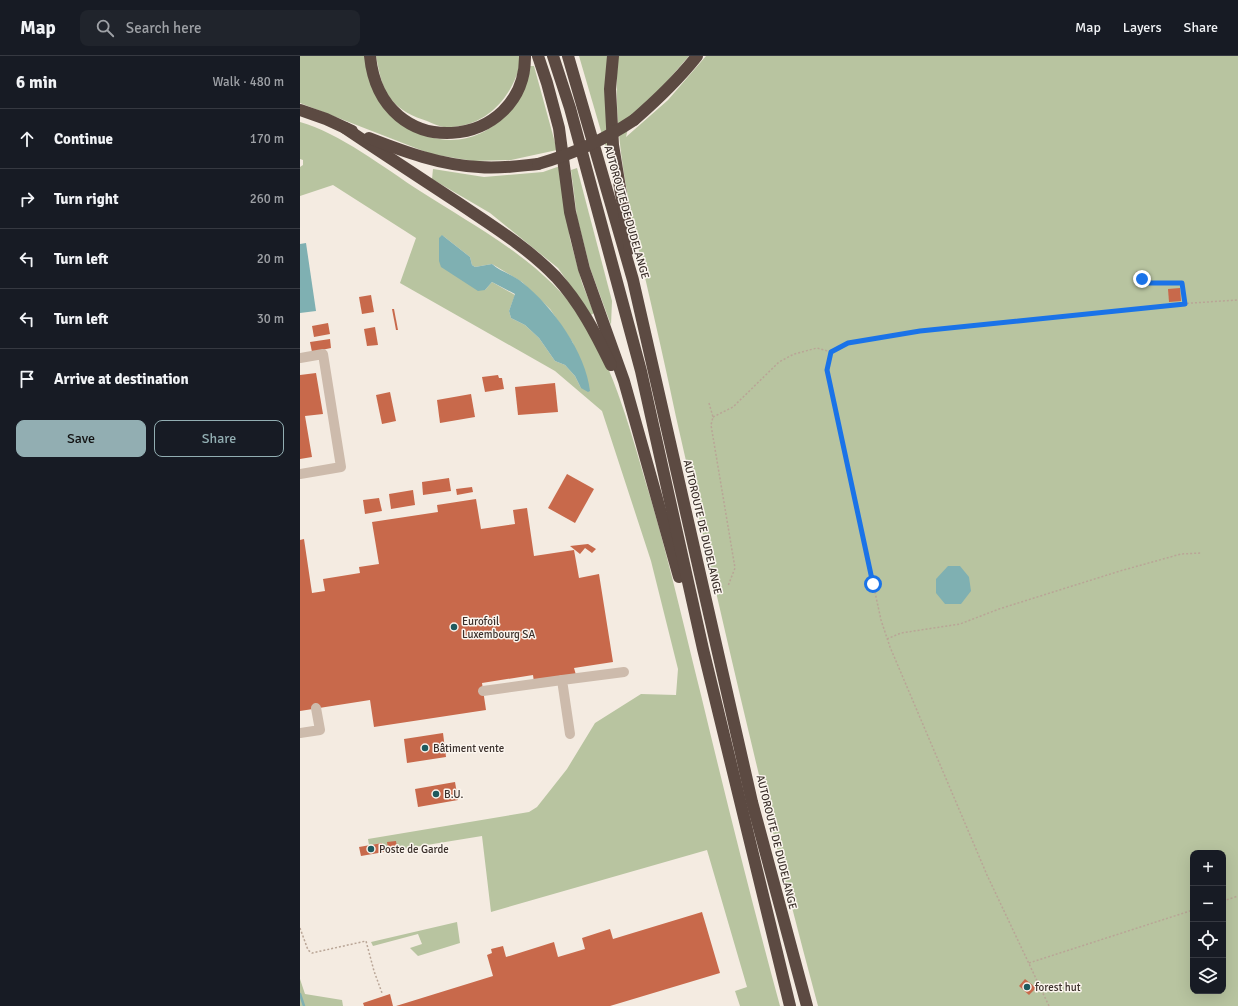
<!DOCTYPE html>
<html lang="en">
<head>
<meta charset="utf-8">
<style>
	:root { --surface:#171b24; --page:#20242c; --text:#f1f3f6; --muted:#9ea1a6; --line:#363941; --accent:#92aeb2 }
	body { margin:0; font-family:Signika,sans-serif; background:var(--page); color:var(--text) }
	.controls { position:absolute; right:12px; bottom:12px; display:grid; overflow:hidden; border-radius:8px; box-shadow:0 4px 16px #0002 }
	.controls button { width:36px; height:36px; display:grid; place-items:center; padding:0; border:0; border-bottom:1px solid var(--line); background:var(--surface); color:var(--text); font:20px sans-serif }
	.stop { position:absolute; width:12px; height:12px; margin:-9px; border:3px solid #1a73e8; border-radius:50%; background:#fff }
	.stop.end { background:#1a73e8; border-color:#fff; box-shadow:0 1px 4px #0008 }
	.list { margin:0; padding:0; list-style:none }
	h2 { display:flex; justify-content:space-between; align-items:center; height:52px; margin:0; padding:0 16px; font-size:17px }
	h2 small { font-size:13px; font-weight:400; color:var(--muted) }
	.list li { display:grid; grid-template-columns:26px 1fr auto; gap:12px; align-items:center; box-sizing:border-box; height:60px; padding:0 16px; border-top:1px solid var(--line) }
	.list b { display:block; font-size:15px; white-space:nowrap }
	.list em { font-size:13px; font-style:normal; color:var(--muted) }
	.actions { display:flex; gap:8px; padding:12px 16px }
	.actions a { flex:1; padding:9px 0; border:1px solid var(--accent); border-radius:8px; text-align:center; font-size:14px; color:var(--accent) }
	.actions .main { background:var(--accent); color:#111 }
	.icon { flex:none; width:22px; height:22px; fill:none; stroke:currentColor; stroke-width:2; stroke-linecap:round; stroke-linejoin:round }
	.map { position:relative; flex:none; width:938px; height:950px; overflow:hidden }
	header { display:flex; align-items:center; gap:24px; box-sizing:border-box; height:56px; padding:0 20px; background:var(--surface); border-bottom:1px solid var(--line) }
	header strong { font-size:19px }
	nav { display:flex; gap:22px; margin-inline-start:auto; font-size:14px }
	.search { width:280px; height:36px; background:var(--page); display:flex; align-items:center; gap:10px; box-sizing:border-box; padding:0 14px; border-radius:8px; color:var(--muted); font-size:15px }
	main { display:flex }
	aside { flex:1; background:var(--surface) }
	.map>svg:first-child { display:block }
	.green { fill:#b8c4a0; fill-rule:evenodd }
	.water { fill:#7fb0b2 }
	.lines { fill:none; stroke-linecap:round; stroke-linejoin:round }
	.stream { stroke:#7fb0b2; stroke-width:2.5 }
	.building { fill:#c8694b }
	.path { stroke:#b9a596; stroke-width:1.5; stroke-dasharray:2 2; stroke-linecap:butt }
	.minor { stroke:#cdbbac; stroke-width:10 }
	.highway { stroke:#5c4a42; stroke-width:12 }
	.highway-bridge { stroke:#5c4a42; stroke-width:12 }
	.route { stroke:#1a73e8; stroke-width:5 }
	.poi-dot { fill:#1f5a5e; stroke:#fbf5ee; stroke-width:1.5 }
	.labels { text-anchor:middle; stroke-width:3; stroke-linejoin:round; paint-order:stroke }
	.street-label { font-size:11px; fill:#3b302b; stroke:#fbf5ee }
	.poi-label { font-size:11px; fill:#3b302b; stroke:#fbf5ee; text-anchor:start }
</style>
</head>
<body>
<header>
<strong>Map</strong>
<div class="search"><svg class="icon" aria-label="search" viewBox="0 0 24 24"><circle cx="10" cy="10" r="6"/><path d="M15 15l6 6"/></svg>Search here</div>
<nav><a>Map</a><a>Layers</a><a>Share</a></nav>
</header>
<main>
<aside>
<h2>6 min<small>Walk · 480 m</small></h2>
<ul class="list">
<li><svg class="icon" aria-label="ahead" viewBox="0 0 24 24"><path d="M12 20V5M6 11l6-6 6 6"/></svg><div><b>Continue</b></div><em>170 m</em></li>
<li><svg class="icon" aria-label="right" viewBox="0 0 24 24"><path d="M7 20v-9h11M14 6l5 5-5 5"/></svg><div><b>Turn right</b></div><em>260 m</em></li>
<li><svg class="icon" aria-label="left" viewBox="0 0 24 24"><path d="M17 20v-9H6M10 6l-5 5 5 5"/></svg><div><b>Turn left</b></div><em>20 m</em></li>
<li><svg class="icon" aria-label="left" viewBox="0 0 24 24"><path d="M17 20v-9H6M10 6l-5 5 5 5"/></svg><div><b>Turn left</b></div><em>30 m</em></li>
<li><svg class="icon" aria-label="arrive" viewBox="0 0 24 24"><path d="M6 21V4h12l-3 4 3 4H6"/></svg><div><b>Arrive at destination</b></div></li>
</ul>
<div class="actions"><a class="main">Save</a><a>Share</a></div>
</aside>
<div class="map">
<svg width="938" height="950" viewBox="0 0 938 950">
	<rect width="100%" height="100%" fill="#f4ebe1"/>
	<!-- green -->
	<g class="green">
		<path d="M0 0H67C70 16 71 36 82 49 116 89 171 99 208 56 212 52 217 47 220 42 225 33 227 20 230 10H234L257 94 211 104 173 105 131 98 0 47Z"/>
		<path d="M76 0H222C215 39 187 73 144 71 138 70 132 67 127 65 114 61 99 54 91 43 81 31 79 14 76 0Z"/>
		<path d="M279 0H309L306 34 310 106Z"/>
		<path d="M318 0H389L362 31 331 60 326 81 368 44 406 0H938V950H518C465 755 421 558 376 361 366 313 355 265 344 217 328 146 312 74 318 0ZM893 797H923V935H893Z"/>
		<path d="M0 66C38 76 86 113 120 135 177 172 243 205 282 263 315 312 332 381 349 437 369 504 384 571 401 639 426 743 452 847 480 950H440L435 935 447 931 407 794 191 856 182 780 84 796 82 787 69 789 68 783 229 756 237 751 267 713 295 667 341 638 376 639 378 613 351 505 302 355 255 315 100 227 116 182 33 129 0 140V111L3 109V104L0 103ZM142 179 170 201 172 209 175 211 192 208 222 226 250 253 273 287 281 332 275 320 265 309 255 305 239 282 225 269 211 262 209 255 215 239 192 226 185 234Z"/>
		<path d="M260 110 270 183 282 227 294 257 291 259 258 212 190 157 132 123 133 113 184 121 243 116Z"/>
		<path d="M277 112 312 245 311 269 290 212 277 161 271 114Z"/>
		<path d="M157 866 160 887 118 900 110 892 122 888 118 878 73 890 71 886Z"/>
		<path d="M0 923 5 938 42 944 43 950H0Z"/>
	</g>
	<!-- water -->
	<g class="water">
		<path d="M142 179 170 201 172 209 175 211 192 208C201 216 214 219 223 227 253 251 286 297 290 335L288 336 281 332 275 320 265 309 255 305 239 282 225 269 211 262 209 255 215 238 192 226 185 234 178 235 141 211 139 205V182Z"/>
		<path d="M6 187 16 255 0 257V188Z"/>
		<path d="M648 510H660L669 521 671 535 661 548H645L636 537V523Z"/>
	</g>
	<g class="lines">
		<!-- stream -->
		<path class="stream" d="M0 938 4 950"/>
	</g>
	<!-- building -->
	<g class="building">
		<path d="M880 232 881 245 869 246 868 233Z"/>
		<path d="M71 239 74 256 62 258 59 241Z"/>
		<path d="M92 253H94L98 274H96Z"/>
		<path d="M28 267 30 278 14 281 12 270Z"/>
		<path d="M75 271 78 289 67 290 64 273Z"/>
		<path d="M30 283 31 292 12 296 10 286Z"/>
		<path d="M16 317 23 358 5 360 12 401 0 403V319Z"/>
		<path d="M198 319 199 322H202L204 333 185 336 182 321Z"/>
		<path d="M255 327 258 356 218 359 215 331Z"/>
		<path d="M90 336 96 365 82 368 76 339Z"/>
		<path d="M171 338 175 361 140 367 137 344Z"/>
		<path d="M267 418 294 433 275 467 248 452Z"/>
		<path d="M149 422 151 435 123 439 122 426Z"/>
		<path d="M172 431 173 436 157 439 156 433Z"/>
		<path d="M113 434 115 449 91 453 89 438Z"/>
		<path d="M79 442 82 455 65 458 63 444Z"/>
		<path d="M176 443 181 473 215 468 213 454 227 452 234 500 274 494 279 522 299 518 313 606 274 612 276 619 234 626 233 619 182 627 186 654 74 671 70 644 0 655V484L4 483 12 537 25 535 23 523 60 517 59 511 79 508 72 466 138 456 137 449Z"/>
		<path d="M288 488 296 493 292 497 285 492 280 498 270 490Z"/>
		<path d="M143 677 146 701 107 707 104 683Z"/>
		<path d="M155 726 158 744 118 751 115 733Z"/>
		<path d="M96 785 97 792 88 793 87 786Z"/>
		<path d="M82 787 84 796 61 800 59 791Z"/>
		<path d="M402 856 420 917 310 950H96L193 920 187 899 192 897 191 893 203 890 206 901 254 886 258 901 285 893 282 882 310 873 313 883Z"/>
		<path d="M725 923 736 932 729 939 719 930Z"/>
		<path d="M90 938 93 950H64L63 947Z"/>
	</g>
	<g class="lines">
		<!-- path -->
		<g class="path">
			<path d="M837 215V218L847 227 877 226 881 227 885 248"/>
			<path d="M409 347 413 361 411 369 435 512 428 530"/>
			<path d="M413 361 433 351 479 306 494 298 517 292 531 296"/>
			<path d="M587 583 601 577 660 568 699 553 820 515 881 498 901 497"/>
			<path d="M923 845 938 840"/>
			<path d="M0 872 8 894 12 897 66 885 74 915 82 937"/>
			<path d="M729 907 893 854"/>
			<path d="M749 950 687 819 590 591 581 564 527 314 531 296 548 287 620 275 876 248 938 244"/>
		</g>
		<!-- minor -->
		<g class="minor">
			<path d="M0 302 23 298 41 411 0 418"/>
			<path d="M183 635 262 624"/>
			<path d="M0 677 20 674 16 652"/>
			<path d="M270 678 262 624 324 616"/>
		</g>
		<!-- highway -->
		<g class="highway">
			<path d="M70 0C81 111 226 94 225 0"/>
			<path d="M238 0 247 27 259 72 270 156 284 213 324 325 379 521"/>
			<path d="M253 0 270 52 341 315 403 593 490 950"/>
			<path d="M268 0 333 224 452 746 507 950"/>
			<path d="M313 0 310 33 313 89 330 193"/>
			<path d="M0 54 26 63 52 75"/>
			<path d="M334 64C357 44 378 24 397 0"/>
			<path d="M45 72C82 97 119 121 157 146 191 169 227 191 256 221 280 247 296 278 311 309"/>
			<path d="M69 82C105 96 140 109 179 111 199 113 218 110 238 108"/>
		</g>
		<!-- highway-bridge -->
		<path class="highway-bridge" d="M238 108C273 98 304 84 334 64"/>
	</g>
	<g class="lines">
		<!-- route -->
		<path class="route" d="M573 528 527 314 531 296 548 287 620 275 885 248 882 227H847L842 223"/>
	</g>
	<!-- markers -->
	<g class="poi-dot">
		<circle cx="154" cy="571" r="4"/>
		<circle cx="125" cy="692" r="4"/>
		<circle cx="136" cy="738" r="4"/>
		<circle cx="71" cy="793" r="4"/>
		<circle cx="727" cy="931" r="4"/>
	</g>
	<g class="labels">
		<!-- street labels -->
		<g class="street-label">
			<text transform="translate(327 156) rotate(74)" y="4">AUTOROUTE DE DUDELANGE</text>
			<text transform="translate(403 471) rotate(77)" y="4">AUTOROUTE DE DUDELANGE</text>
			<text transform="translate(477 786) rotate(76)" y="4">AUTOROUTE DE DUDELANGE</text>
		</g>
		<!-- poi labels -->
		<g class="poi-label">
			<text x="162" y="569">Eurofoil<tspan x="162" dy="13">Luxembourg SA</tspan></text>
			<text x="133" y="696">Bâtiment vente</text>
			<text x="144" y="742">B.U.</text>
			<text x="79" y="797">Poste de Garde</text>
			<text x="735" y="935">forest hut</text>
		</g>
	</g>
</svg>
<div class="controls">
<button>+</button>
<button>−</button>
<button><svg class="icon" aria-label="locate" viewBox="0 0 24 24"><circle cx="12" cy="12" r="6"/><path d="M12 2v4M12 18v4M2 12h4M18 12h4"/></svg></button>
<button><svg class="icon" aria-label="layers" viewBox="0 0 24 24"><path d="M12 4l9 5-9 5-9-5zM3 14l9 5 9-5"/></svg></button>
</div>
<div class="stop" style="left:573px;top:528px"></div>
<div class="stop end" style="left:842px;top:223px"></div>
</div>
</main>
</body>
</html>
